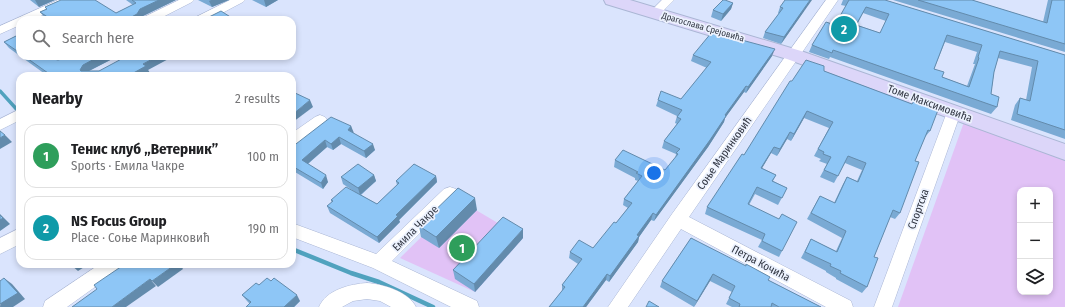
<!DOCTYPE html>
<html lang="en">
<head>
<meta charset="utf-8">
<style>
	:root { --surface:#fff; --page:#f2f2f2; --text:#202124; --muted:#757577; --line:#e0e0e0; --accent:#247b50 }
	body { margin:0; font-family:"Fira Sans Condensed",sans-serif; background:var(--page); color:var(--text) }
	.controls { position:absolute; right:12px; bottom:12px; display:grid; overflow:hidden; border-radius:8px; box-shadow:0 2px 6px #0003 }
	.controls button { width:36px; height:36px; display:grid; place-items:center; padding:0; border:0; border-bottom:1px solid var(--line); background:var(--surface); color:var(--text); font:20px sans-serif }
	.you { position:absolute; left:654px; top:173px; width:14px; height:14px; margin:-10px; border:3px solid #fff; border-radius:50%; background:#1a73e8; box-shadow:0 0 0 6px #1a73e833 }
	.badge { display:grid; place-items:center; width:26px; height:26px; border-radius:50%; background:var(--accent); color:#fff; font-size:13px; font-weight:700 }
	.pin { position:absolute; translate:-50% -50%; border:2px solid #fff; box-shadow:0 1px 4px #0006 }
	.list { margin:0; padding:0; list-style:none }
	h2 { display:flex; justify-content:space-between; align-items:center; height:52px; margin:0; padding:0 16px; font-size:17px }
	h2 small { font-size:13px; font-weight:400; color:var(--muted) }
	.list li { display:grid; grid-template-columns:26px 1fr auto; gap:12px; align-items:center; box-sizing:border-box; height:64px; margin:0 8px 8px; padding:0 8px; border:1px solid var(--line); border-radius:12px }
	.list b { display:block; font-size:15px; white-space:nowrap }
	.list p { margin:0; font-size:13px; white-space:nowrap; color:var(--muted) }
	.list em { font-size:13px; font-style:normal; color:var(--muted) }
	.icon { flex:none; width:22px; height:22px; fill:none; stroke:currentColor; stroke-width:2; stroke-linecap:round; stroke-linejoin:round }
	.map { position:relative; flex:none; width:1065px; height:307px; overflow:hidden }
	.search { position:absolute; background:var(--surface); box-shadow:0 2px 6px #0003; left:16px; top:16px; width:280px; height:44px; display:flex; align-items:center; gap:10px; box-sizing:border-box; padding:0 14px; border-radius:12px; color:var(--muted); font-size:15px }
	.panel { position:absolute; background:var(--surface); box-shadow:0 2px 6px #0003; left:16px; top:72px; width:280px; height:196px; border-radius:12px }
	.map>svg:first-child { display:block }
	.green { fill:#e1c2f6; fill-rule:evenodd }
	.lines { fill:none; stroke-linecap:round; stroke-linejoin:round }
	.stream-far1 { stroke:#50a2be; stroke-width:3.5 }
	.stream { stroke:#50a2be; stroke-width:4.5 }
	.street-casing { stroke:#aab6d4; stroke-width:1 }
	.secondary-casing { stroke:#aab6d4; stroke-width:2 }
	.street { fill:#fff; fill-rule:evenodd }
	.secondary { fill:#dcd6f9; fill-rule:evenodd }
	.wall { fill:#7aaad4; fill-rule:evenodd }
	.shaded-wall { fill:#638bac }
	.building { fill:#8ec6f6; stroke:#638bac; fill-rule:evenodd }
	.labels { text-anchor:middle; stroke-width:3.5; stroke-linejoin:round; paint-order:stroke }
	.far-street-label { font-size:9px; fill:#313642; stroke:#ecf2fe }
	.street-label { font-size:11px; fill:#313642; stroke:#ecf2fe }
</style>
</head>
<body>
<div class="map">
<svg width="1065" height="307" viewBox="0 0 1065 307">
	<rect width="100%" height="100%" fill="#dae4fd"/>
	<!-- green -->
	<g class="green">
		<path d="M964 122 1065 160V307H898ZM1020 190H1050V292H1020Z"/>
		<path d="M459 200 523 238 475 292 400 258Z"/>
	</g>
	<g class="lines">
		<!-- stream-far1 -->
		<path class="stream-far1" d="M0 91 20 113"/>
		<!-- stream -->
		<path class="stream" d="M292 249 351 273 379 282 433 307"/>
		<defs>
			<g id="street">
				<path d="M58 0H73L71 2 32 20H20V25L0 34V26Z"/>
				<path d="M179 0H194L192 2 157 20H142L144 17Z"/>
				<path d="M230 0H245L243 2 209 20H194L196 17Z"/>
				<path d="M662 0H674L659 15H651L649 13Z"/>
				<path d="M826 0H838L689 217 851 301 853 307H826L681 229 628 307H608L672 214Z"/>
				<path d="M954 107 959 109 961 112 892 307H874L947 112 949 109Z"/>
				<path d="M20 109V120L0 130V119Z"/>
				<path d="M320 115 325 117 327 120 325 123 297 144 292 145V133L315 117Z"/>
				<path d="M450 187 456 189 458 193 456 197 392 261 477 301 479 307H451L373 268 292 237V223L376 254 444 189Z"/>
				<path d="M20 228V244L0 254V238Z"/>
				<path d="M100 264H123L120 269 67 307H43L45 301Z"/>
				<path d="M367 283C383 284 409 292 416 307H391L380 301 367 299 353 301 342 307H319C326 290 350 284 367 283Z"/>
			</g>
			<path id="secondary" d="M604 0H630L801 51 1065 144V160L787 59 606 4Z"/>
		</defs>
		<!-- street casing -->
		<use href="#street" class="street-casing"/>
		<!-- secondary casing -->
		<use href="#secondary" class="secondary-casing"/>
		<!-- street -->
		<use href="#street" class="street"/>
		<!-- secondary -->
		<use href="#secondary" class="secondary"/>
	</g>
	<!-- wall -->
	<g class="wall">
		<path d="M30 0H55L39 7Z"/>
		<path d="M126 0H176L143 16 141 20H47L45 18 40 12 46 9 45 7 116 13 133 5Z"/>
		<path d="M198 0H229L212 7Z"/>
		<path d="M252 0H278L266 7Z"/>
		<path d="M843 0H885L1065 55V139L1011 120 1015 105 1020 98 1026 100 1032 67 998 58 994 72 991 94 997 107 991 114 830 57 829 59 809 52 812 45 835 25 846 6 841 5ZM863 13 886 21 880 33 857 25ZM945 42 977 52 973 64H975L967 86 942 77 934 69Z"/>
		<path d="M893 0H972L1043 22 1048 0H1065V52Z"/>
		<path d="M733 3 731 9 721 21 711 17 713 10Z"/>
		<path d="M780 7 804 11 781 44 763 38 765 32 779 14 778 13Z"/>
		<path d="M20 34V56L9 48 4 42Z"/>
		<path d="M693 55 772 56 746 93 744 92 725 118 724 122 708 147 654 221 651 220 639 237 638 242 609 282 606 280 586 307H549L562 291V285L578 264 569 258 570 252 593 248 616 223 628 208 623 205 624 199 638 181 635 180V178L614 167 615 160 665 170 675 159 676 154 662 148 664 141 677 124 675 123 677 116 656 106 658 100 681 99 707 68 691 61Z"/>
		<path d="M20 56H65L60 60 73 56H118L89 71 148 70 150 73 45 74Z"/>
		<path d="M824 71 912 104 914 101 930 131 925 137 915 161 900 213 895 219 890 217 874 257 867 287 862 293 836 279V278L826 272V271L801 258 811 239 836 251 842 238 807 219 820 196 834 203 843 184 847 177 857 181 862 170 845 163 834 183 820 177 827 164 819 161 821 159 814 156 829 128 804 118 791 141 787 139 777 156 771 153 762 168 776 175 773 181 787 188 778 205 755 194 749 205 782 251 779 257 758 247 762 240 705 214 707 207 744 155 792 81Z"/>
		<path d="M351 126 353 133 375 150 366 158 341 144 333 150 327 147 308 164 328 182 323 189 295 172 292 174V147Z"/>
		<path d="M374 175 376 181 361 195 377 204 397 185 396 181 436 176 437 182 399 220 400 222 379 243 330 213 327 206 332 203 331 200 355 192 343 184 341 177Z"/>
		<path d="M477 210 439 248 421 237 419 226Z"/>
		<path d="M523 238 475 292 455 279 453 270Z"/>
		<path d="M691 238 768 280 821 307H732L726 304 732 292 710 281 694 307 660 287 662 281Z"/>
		<path d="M259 285 300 301 294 307H246L250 304 247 301 242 295Z"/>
	</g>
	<!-- shaded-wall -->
	<g class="shaded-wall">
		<path d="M35 0H55L39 7Z"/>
		<path d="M159 0H176L143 16 141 20H126L140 9Z"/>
		<path d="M211 0H229L212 7 209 1Z"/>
		<path d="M264 0H278L266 7Z"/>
		<path d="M810 0H812L781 44 784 37Z"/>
		<path d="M733 3 731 9 721 21 723 14Z"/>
		<path d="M775 49 772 56 746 93 748 87Z"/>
		<path d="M53 56H65L58 62 54 59Z"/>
		<path d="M100 56H118L87 72 85 76 80 70 83 65Z"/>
		<path d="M158 56H174L148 70 150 73 144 76H128L143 64Z"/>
		<path d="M746 86 744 92 725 118 724 122 708 147 654 221 656 215 725 115Z"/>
		<path d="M310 100 313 107 293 122 292 119V115Z"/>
		<path d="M807 111 804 118 791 141 794 134Z"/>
		<path d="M351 126 354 133 348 130Z"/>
		<path d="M790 132 787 139 777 156 780 149Z"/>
		<path d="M5 135 12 142 0 149V138Z"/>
		<path d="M339 137 341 144 333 150 331 144Z"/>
		<path d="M325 140 327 147 305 166 302 160Z"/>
		<path d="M373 144 375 150 366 158 364 151Z"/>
		<path d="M774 147 771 153 758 175 761 168Z"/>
		<path d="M292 165 295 172 292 174Z"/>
		<path d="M326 175 328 182 323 189 321 183Z"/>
		<path d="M374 175 376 181 360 195 358 188Z"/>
		<path d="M436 176 437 182 399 220 400 222 379 243 377 237 396 215Z"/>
		<path d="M475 198 477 210 439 248 436 237Z"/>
		<path d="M653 213 651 220 639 237 638 242 609 282 610 276 637 235Z"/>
		<path d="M0 214 10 224 0 231Z"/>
		<path d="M523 229V238L475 292 474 284Z"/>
		<path d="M73 264H89L78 271 71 265Z"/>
		<path d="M176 264H180L183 269 158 287 152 281Z"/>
		<path d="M607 274 606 280 586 307H583Z"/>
		<path d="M713 274 710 281 694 307 697 301Z"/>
		<path d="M4 278 12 284 25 299 13 307H0Z"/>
		<path d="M150 279 156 286 126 307H112Z"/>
		<path d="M297 295 300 301 294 307H284Z"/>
	</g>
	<!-- building -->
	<g class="building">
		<path d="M61 0H95L116 13 136 3 132 0H159L140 9 137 14 126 20H52L40 12 47 9 45 7Z"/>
		<path d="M723 0H725L733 3 723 14 713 10Z"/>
		<path d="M785 0H810L784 37 765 32 783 8 780 7Z"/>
		<path d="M849 0H885L1065 55V130L1017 114 1020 98 1030 101 1038 61 1000 51 994 72 991 94 999 97 997 107 833 50 832 53 812 45 826 22 835 25ZM866 7 889 14 880 33 856 25ZM947 35 982 45 978 57 979 58 969 87 942 77 944 72 934 69Z"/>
		<path d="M918 0H972L1047 23 1052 0H1065V44Z"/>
		<path d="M221 11 232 18 229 20H203Z"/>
		<path d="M712 32 775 49 748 87 746 86 725 115 726 116 710 140 656 215 653 213 637 235 639 236 610 276 607 274 583 307H549L565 287 562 285 582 259 570 252 579 240 593 248 614 222 616 223 632 203 624 199 642 176 636 173 638 172 615 160 623 150 665 170 678 154 676 153 680 149 664 141 681 119 677 117 682 110 658 100 661 91 681 99 711 62 693 55Z"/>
		<path d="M20 34V53L4 42Z"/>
		<path d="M24 56H53L54 59 58 60 73 56H100L83 65 80 70 81 71H99L127 56H158L143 64 146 66 128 76H41L48 73Z"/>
		<path d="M806 60 824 66V71L912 104 914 101 938 110 930 131 928 130 915 161 919 162 900 213 893 210 874 257 878 258 867 287 840 273 841 271 830 266 831 264 805 252 811 239 837 252 846 231 811 213 820 196 835 203 847 177 858 182 866 163 848 156 838 176 824 170 831 157 823 154 824 152 818 149 833 122 807 111 794 134 790 132 780 149 774 147 761 168 776 175 772 181 787 188 782 198 757 187 748 204 779 219 782 214 797 222 782 251 762 241 765 234 707 207 742 154 744 155 790 81H792Z"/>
		<path d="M293 92 310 100 292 115V93Z"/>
		<path d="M331 117 351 126 348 130 373 144 364 151 339 137 331 144 325 140 302 160 326 175 321 183 292 166V147Z"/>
		<path d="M0 131 5 135 0 138Z"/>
		<path d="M358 164 374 175 358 188 341 177Z"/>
		<path d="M414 164 436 176 396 215 398 216 377 237 327 206 333 201 331 200 346 187 377 204 399 183 396 181Z"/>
		<path d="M458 188 475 198 436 237 419 226Z"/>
		<path d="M0 215 3 218 0 220Z"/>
		<path d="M503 217 523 229 474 284 453 270Z"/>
		<path d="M691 238 746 266V264L770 277 768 280 821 307H779L772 303 771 307H739L740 304 729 298 735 286 713 274 697 301 662 281Z"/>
		<path d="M125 264H126L128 266 131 264H176L152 281 150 279 112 307H72L97 289 94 285Z"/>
		<path d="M4 278 18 293 0 304V281Z"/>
		<path d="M267 278 271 281 274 278 297 295 284 307H246L251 302 242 295 256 283 259 285Z"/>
		<path d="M649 301 659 307H646Z"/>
	</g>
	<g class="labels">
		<!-- far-street labels -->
		<g class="far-street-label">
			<text transform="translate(703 27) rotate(16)" y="3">Драгослава Срејовића</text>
		</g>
		<!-- street labels -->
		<g class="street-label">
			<text transform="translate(930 103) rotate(20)" y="4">Томе Максимовића</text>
			<text transform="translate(724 153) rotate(-55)" y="4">Соње Маринковић</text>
			<text transform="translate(918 209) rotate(-70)" y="4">Спортска</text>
			<text transform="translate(415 228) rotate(-45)" y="4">Емила Чакре</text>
			<text transform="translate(761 263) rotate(28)" y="4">Петра Кочића</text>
		</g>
	</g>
</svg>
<div class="controls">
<button>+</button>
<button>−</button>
<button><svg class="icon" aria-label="layers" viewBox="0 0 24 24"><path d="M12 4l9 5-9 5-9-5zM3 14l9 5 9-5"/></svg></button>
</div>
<div class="you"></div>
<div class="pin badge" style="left:462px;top:248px;background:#2e9e5b">1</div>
<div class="pin badge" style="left:844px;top:29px;background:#0f9aa8">2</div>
<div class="search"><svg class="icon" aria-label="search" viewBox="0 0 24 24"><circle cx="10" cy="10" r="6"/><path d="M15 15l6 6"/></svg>Search here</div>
<section class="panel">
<h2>Nearby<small>2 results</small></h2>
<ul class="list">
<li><span class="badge" style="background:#2e9e5b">1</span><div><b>Тенис клуб „Ветерник”</b><p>Sports · Емила Чакре</p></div><em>100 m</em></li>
<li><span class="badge" style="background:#0f9aa8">2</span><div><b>NS Focus Group</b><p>Place · Соње Маринковић</p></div><em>190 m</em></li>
</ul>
</section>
</div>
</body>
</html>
